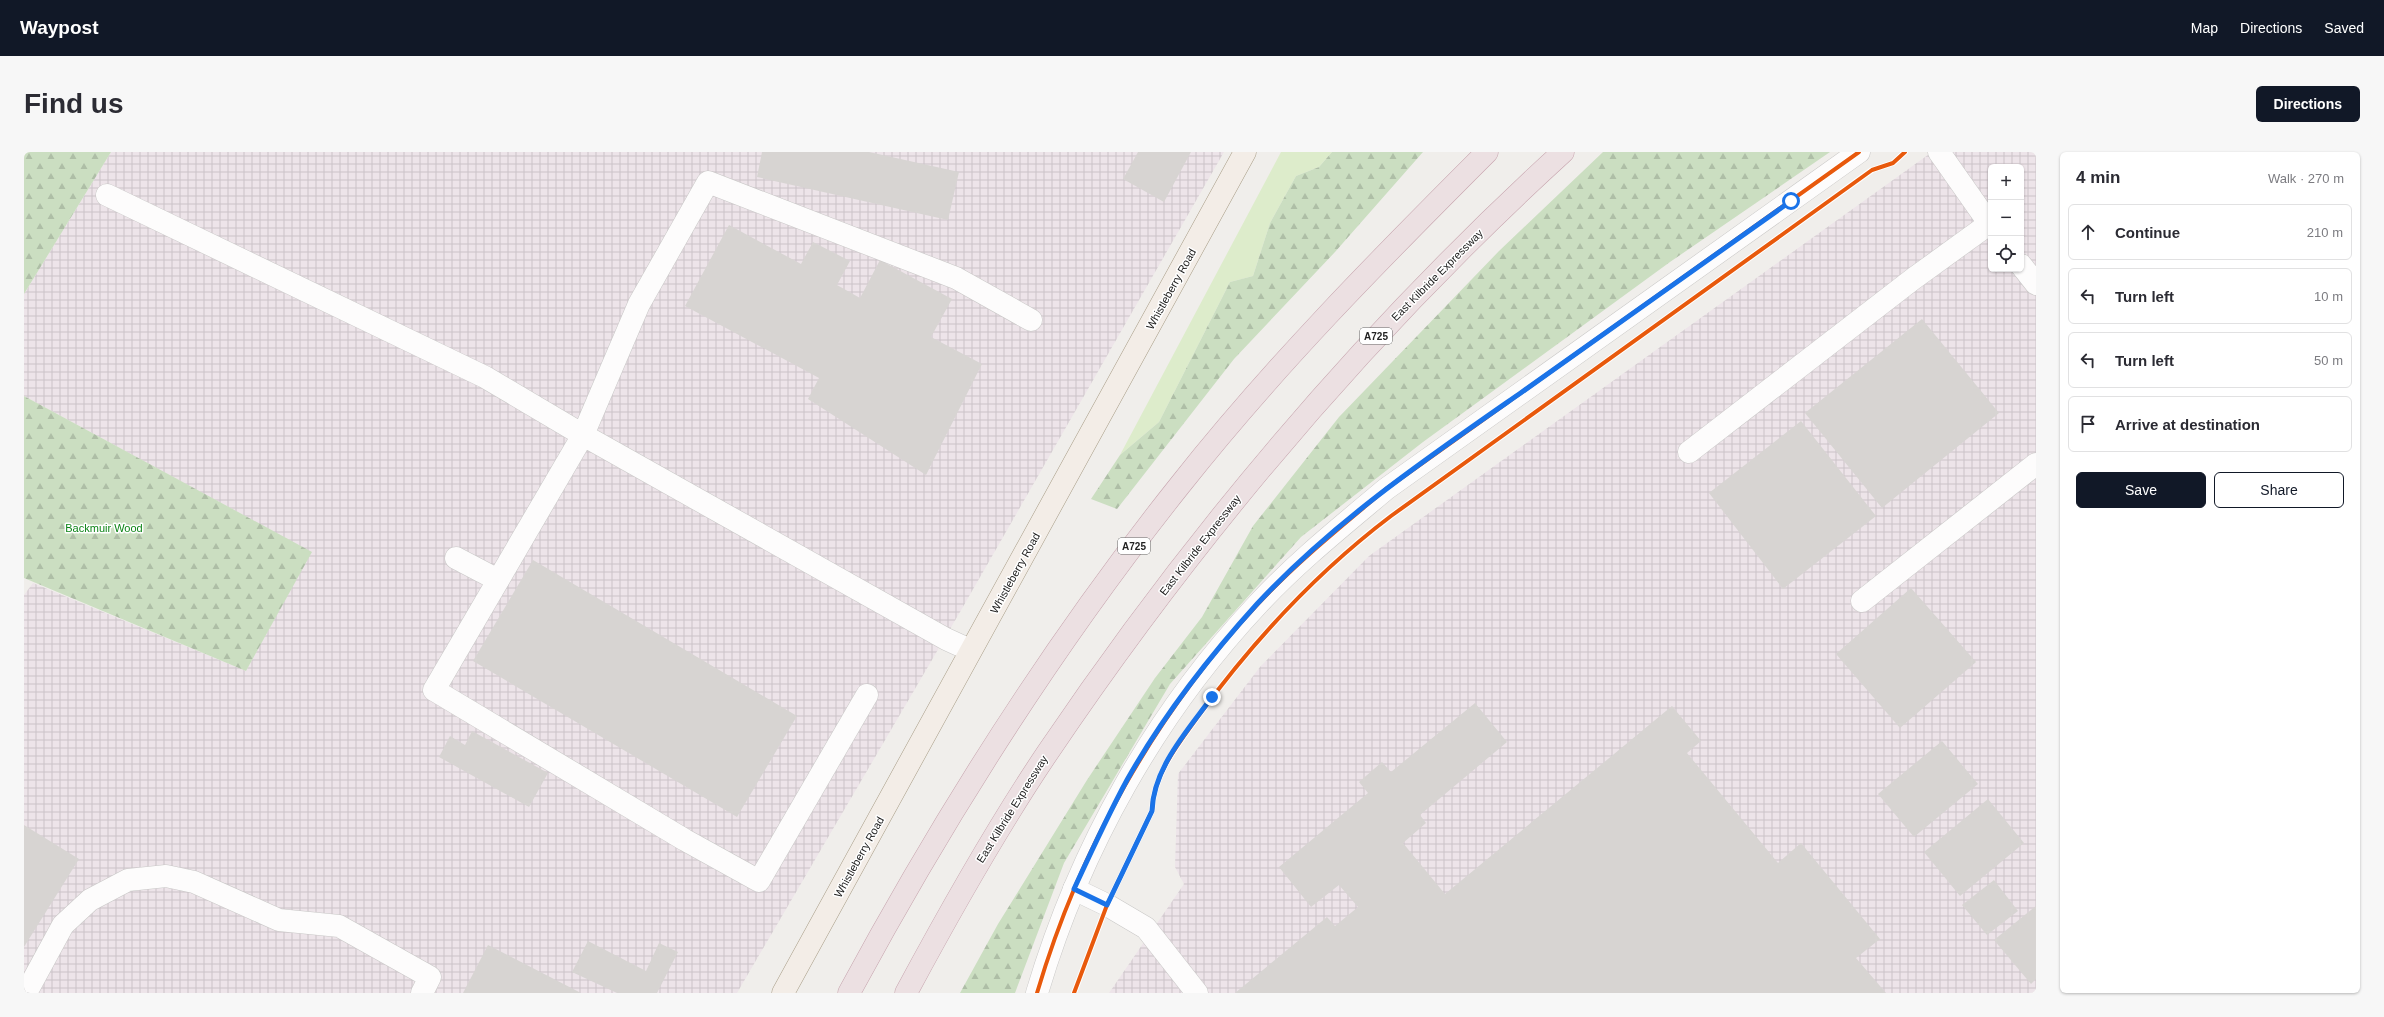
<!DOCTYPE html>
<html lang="en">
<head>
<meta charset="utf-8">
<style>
	:root { --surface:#fff; --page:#f7f7f7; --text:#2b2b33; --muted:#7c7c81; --line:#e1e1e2; --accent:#111827 }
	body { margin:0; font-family:Helvetica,sans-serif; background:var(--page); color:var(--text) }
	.controls { position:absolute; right:12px; top:12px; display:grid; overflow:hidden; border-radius:6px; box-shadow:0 1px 3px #0004 }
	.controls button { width:36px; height:36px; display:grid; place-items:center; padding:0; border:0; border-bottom:1px solid var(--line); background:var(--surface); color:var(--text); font:20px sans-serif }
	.stop { position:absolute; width:12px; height:12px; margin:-9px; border:3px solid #1a73e8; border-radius:50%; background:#fff }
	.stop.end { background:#1a73e8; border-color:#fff; box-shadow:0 1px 4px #0008 }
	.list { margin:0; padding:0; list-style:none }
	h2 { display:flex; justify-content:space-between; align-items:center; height:52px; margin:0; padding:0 16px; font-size:17px }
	h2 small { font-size:13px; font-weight:400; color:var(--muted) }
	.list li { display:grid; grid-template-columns:26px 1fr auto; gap:12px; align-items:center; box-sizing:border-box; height:56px; margin:0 8px 8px; padding:0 8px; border:1px solid var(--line); border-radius:6px }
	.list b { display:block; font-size:15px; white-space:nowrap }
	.list em { font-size:13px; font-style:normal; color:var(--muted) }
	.actions { display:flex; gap:8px; padding:12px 16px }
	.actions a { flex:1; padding:9px 0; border:1px solid var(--accent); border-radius:6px; text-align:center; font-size:14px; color:var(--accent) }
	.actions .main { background:var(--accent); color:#fff }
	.icon { flex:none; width:22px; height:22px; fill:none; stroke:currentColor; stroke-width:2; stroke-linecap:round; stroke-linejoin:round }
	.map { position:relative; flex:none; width:2012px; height:841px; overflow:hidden; border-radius:6px }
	header { display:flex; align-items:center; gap:24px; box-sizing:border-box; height:56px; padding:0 20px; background:var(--accent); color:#fff }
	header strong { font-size:19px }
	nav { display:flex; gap:22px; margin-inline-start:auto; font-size:14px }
	.intro { display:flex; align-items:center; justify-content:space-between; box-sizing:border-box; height:96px; padding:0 24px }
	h1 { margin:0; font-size:28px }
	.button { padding:10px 18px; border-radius:6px; background:var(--accent); color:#fff; font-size:14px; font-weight:700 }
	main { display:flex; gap:24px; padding:0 24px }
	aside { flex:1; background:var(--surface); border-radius:6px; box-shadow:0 1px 3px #0004 }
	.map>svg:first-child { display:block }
	.industrial { fill:url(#industrial-grid); fill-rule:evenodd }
	.grass { fill:#ddeccb }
	.forest { fill:url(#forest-firs) }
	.building { fill:#d7d4d2 }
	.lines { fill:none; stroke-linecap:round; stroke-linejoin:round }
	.minor-casing { stroke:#c9c8c7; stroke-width:23 }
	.major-casing { stroke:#a79c86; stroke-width:23 }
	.highway-casing { stroke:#c5a2ac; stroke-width:23 }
	.minor { stroke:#fdfcfc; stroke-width:22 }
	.major { stroke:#f3ede7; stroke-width:22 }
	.highway { stroke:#ece0e2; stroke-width:22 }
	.cycleway-casing { stroke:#fff; stroke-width:6 }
	.cycleway { stroke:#e8590c; stroke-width:4 }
	.route { stroke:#1a73e8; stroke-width:5 }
	.labels { text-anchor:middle; stroke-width:3; stroke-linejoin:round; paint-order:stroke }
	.shield { fill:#fff; stroke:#646464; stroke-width:1 }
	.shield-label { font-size:10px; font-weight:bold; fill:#222 }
	.street-label { font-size:11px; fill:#222; stroke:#fff }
	.park-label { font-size:11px; fill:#0c8416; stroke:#fff }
</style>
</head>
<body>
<header>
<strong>Waypost</strong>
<nav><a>Map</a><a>Directions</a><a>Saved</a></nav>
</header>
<div class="intro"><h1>Find us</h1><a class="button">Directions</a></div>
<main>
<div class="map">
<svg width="2012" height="841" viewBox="0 0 2012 841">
	<defs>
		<pattern id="industrial-grid" width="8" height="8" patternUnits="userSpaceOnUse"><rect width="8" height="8" fill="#ede4e9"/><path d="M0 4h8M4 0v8" fill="none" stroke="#cbc3c8"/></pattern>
		<pattern id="forest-firs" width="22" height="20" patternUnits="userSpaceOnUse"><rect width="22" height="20" fill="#cbdec1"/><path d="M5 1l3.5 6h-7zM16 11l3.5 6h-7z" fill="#aebea6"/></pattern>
	</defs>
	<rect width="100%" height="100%" fill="#f0eeeb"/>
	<!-- industrial -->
	<g class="industrial">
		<path d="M87 0H1200L936 460 713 841H0V443L9 431 222 519 287 400 0 244V142Z"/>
		<path d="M1908 0H2012V841H1085L1160 732 1151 715 1154 622 1236 515 1345 404ZM1967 15H1997V117H1967Z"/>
	</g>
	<!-- grass -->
	<path class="grass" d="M1257 0H1308L1295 15 1272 24 1246 71 1229 124 1206 130 1135 270 1096 303Z"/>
	<!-- forest -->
	<g class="forest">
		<path d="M0 0H87L0 142Z"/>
		<path d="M1308 0H1399L1311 100 1210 207 1093 357 1067 347 1096 303 1135 270 1206 130 1229 124 1246 71 1272 24 1295 15Z"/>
		<path d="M1579 0H1806L1646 110 1399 290 1277 385 1146 532 1040 711 991 841H936L974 772 1063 628 1131 526 1178 465 1229 374 1315 265 1475 99Z"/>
		<path d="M0 244 288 400 222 519 0 426Z"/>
	</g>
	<!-- building -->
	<g class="building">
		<path d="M738 0H845L935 20 924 68 733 25Z"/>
		<path d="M1114 0H1167L1140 50 1099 27Z"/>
		<path d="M705 73 777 112 789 90 826 109 813 133 836 146 856 108 928 147 907 185 958 212 902 323 784 247 795 226 661 154Z"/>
		<path d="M1898 167 1975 261 1858 356 1781 261Z"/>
		<path d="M1777 269 1852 364 1759 437 1685 341Z"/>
		<path d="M509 408 773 564 713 665 449 509Z"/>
		<path d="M1887 436 1952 510 1876 576 1812 502Z"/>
		<path d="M1451 551 1483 590 1396 663 1402 671 1379 691 1421 742 1648 554 1677 589 1663 601 1754 711 1777 691 1856 787 1832 806 1862 841H1211L1303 765 1311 774 1334 755 1315 733 1287 755 1255 715 1344 641 1335 630 1358 610 1367 620Z"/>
		<path d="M448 579 524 621 505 655 415 605 426 584 441 593Z"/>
		<path d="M1918 589 1954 632 1890 685 1854 642Z"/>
		<path d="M1964 647 2000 691 1936 744 1900 700Z"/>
		<path d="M0 673 55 707 0 795Z"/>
		<path d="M1970 728 1994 759 1963 783 1938 753Z"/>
		<path d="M2012 754V827L2007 832 1970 788Z"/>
		<path d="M564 789 622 819 635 791 654 800 633 841H593L548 820Z"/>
		<path d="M464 793 557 841H439Z"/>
	</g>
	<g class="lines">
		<defs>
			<g id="minor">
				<path d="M1915 0 1967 74"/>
				<path d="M83 43 461 225 559 283 615 152 684 30 932 126 1007 168"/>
				<path d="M1997 113 2012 132"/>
				<path d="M1665 300 1889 127 1965 72"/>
				<path d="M432 406 474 428"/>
				<path d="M1838 449 2012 312"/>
				<path d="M843 543 735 729 661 688 410 538 559 283 922 487 946 498"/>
				<path d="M1050 737 1083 753 1122 776 1173 841"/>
				<path d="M2 841 39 773 66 748 104 728 142 724 170 730 255 768 315 774 406 825 398 841"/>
				<path d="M1013 841C1056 696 1131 562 1234 452 1273 410 1318 374 1362 337L1835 0"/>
			</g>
			<path id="major" d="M759 841 1221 0"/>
			<g id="highway">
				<path d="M825 841C921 663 1030 491 1156 333 1250 214 1356 107 1463 0"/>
				<path d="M882 841C926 759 972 677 1024 600 1172 381 1344 178 1539 0"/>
			</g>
		</defs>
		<!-- minor casing -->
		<use href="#minor" class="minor-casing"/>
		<!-- major casing -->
		<use href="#major" class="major-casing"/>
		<!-- highway casing -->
		<use href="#highway" class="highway-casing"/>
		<!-- minor -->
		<use href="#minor" class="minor"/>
		<!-- major -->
		<use href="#major" class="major"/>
		<!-- highway -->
		<use href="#highway" class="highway"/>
		<defs>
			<g id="cycleway">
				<path d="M1013 841C1056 696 1131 562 1234 452 1273 410 1318 374 1362 337L1835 0"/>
				<path d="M1050 841 1083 753 1128 659C1129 622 1155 591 1175 563 1230 488 1293 420 1367 364L1848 18 1869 11 1881 0"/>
			</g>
		</defs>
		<!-- cycleway casing -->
		<use href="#cycleway" class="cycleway-casing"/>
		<!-- cycleway -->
		<use href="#cycleway" class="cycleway"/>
	</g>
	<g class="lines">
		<!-- route -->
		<path class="route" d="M1188 545C1164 578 1129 616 1128 659L1083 753 1050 737C1067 700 1084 663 1103 628 1139 564 1184 506 1233 452 1310 369 1406 304 1498 240 1588 176 1677 113 1767 49"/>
	</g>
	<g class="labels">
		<!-- shield labels -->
		<g class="shield">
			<rect x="1336" y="176" width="32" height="16" rx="3"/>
			<rect x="1094" y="386" width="32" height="16" rx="3"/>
		</g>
		<g class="shield-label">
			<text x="1352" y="188">A725</text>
			<text x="1110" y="398">A725</text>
		</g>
		<!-- street labels -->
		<g class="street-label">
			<text transform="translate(1413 123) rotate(-45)" y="4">East Kilbride Expressway</text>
			<text transform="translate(1147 137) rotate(-61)" y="4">Whistleberry Road</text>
			<text transform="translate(1176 393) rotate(-52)" y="4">East Kilbride Expressway</text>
			<text transform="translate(991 421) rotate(-61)" y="4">Whistleberry Road</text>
			<text transform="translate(988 657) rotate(-58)" y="4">East Kilbride Expressway</text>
			<text transform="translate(835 705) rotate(-61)" y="4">Whistleberry Road</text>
		</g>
		<!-- park labels -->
		<g class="park-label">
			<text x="80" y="380">Backmuir Wood</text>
		</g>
	</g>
</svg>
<div class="controls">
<button>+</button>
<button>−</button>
<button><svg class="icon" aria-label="locate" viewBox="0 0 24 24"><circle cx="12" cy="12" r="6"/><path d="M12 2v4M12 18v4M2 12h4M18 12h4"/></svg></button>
</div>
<div class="stop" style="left:1767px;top:49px"></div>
<div class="stop end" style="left:1188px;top:545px"></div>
</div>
<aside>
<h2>4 min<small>Walk · 270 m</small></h2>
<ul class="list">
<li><svg class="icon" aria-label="ahead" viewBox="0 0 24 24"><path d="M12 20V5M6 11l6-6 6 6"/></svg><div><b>Continue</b></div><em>210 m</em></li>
<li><svg class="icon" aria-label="left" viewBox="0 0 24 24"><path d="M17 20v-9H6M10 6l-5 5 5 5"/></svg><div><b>Turn left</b></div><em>10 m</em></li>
<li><svg class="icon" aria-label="left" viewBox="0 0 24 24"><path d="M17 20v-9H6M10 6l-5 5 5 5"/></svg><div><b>Turn left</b></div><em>50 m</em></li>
<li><svg class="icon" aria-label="arrive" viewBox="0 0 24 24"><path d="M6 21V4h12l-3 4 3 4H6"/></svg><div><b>Arrive at destination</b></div></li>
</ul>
<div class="actions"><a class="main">Save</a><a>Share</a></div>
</aside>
</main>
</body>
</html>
